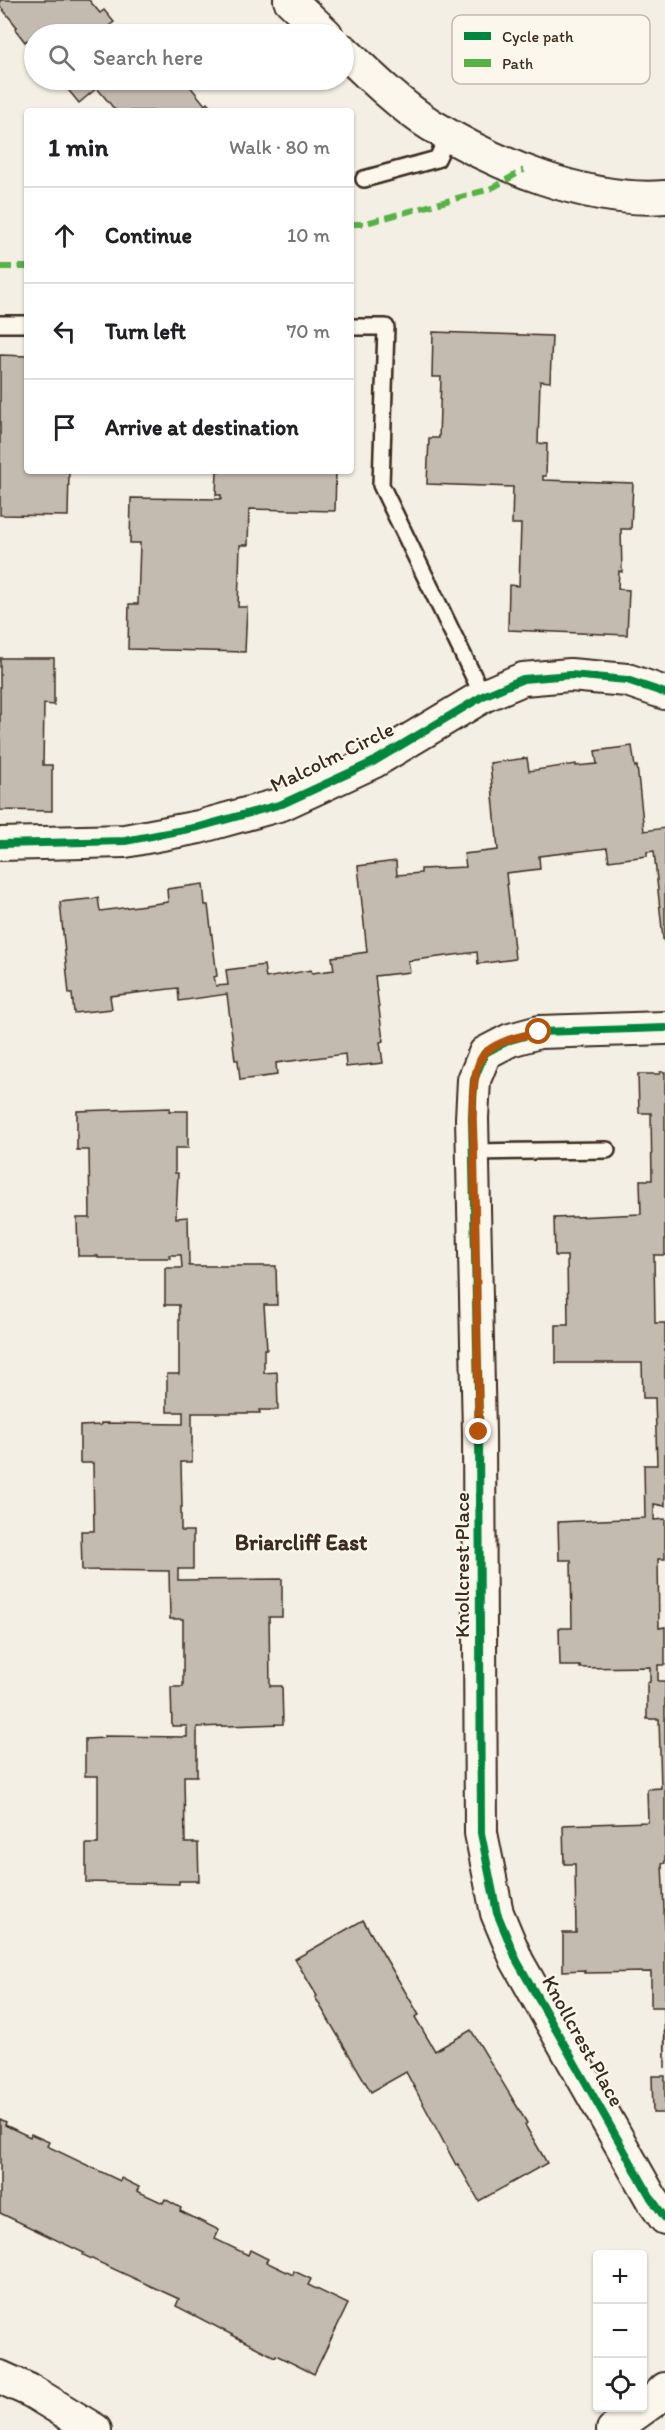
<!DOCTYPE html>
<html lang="en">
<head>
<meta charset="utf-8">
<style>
	:root { --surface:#fff; --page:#f2f2f2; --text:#202124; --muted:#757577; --line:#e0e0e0 }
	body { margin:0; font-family:Itim,sans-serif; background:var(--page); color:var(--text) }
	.controls { position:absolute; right:18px; bottom:18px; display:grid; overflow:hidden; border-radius:6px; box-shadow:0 2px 4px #0004 }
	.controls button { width:54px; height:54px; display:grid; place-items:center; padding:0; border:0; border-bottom:2px solid var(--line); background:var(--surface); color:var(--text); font:30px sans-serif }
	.stop { position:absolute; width:18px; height:18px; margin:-14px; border:4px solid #b45309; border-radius:50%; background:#fff }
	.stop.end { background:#b45309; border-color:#fff; box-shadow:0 2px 6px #0008 }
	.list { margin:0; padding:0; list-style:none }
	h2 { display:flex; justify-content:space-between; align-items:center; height:78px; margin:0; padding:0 24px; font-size:26px }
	h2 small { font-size:20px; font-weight:400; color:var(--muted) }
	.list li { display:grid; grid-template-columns:39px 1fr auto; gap:18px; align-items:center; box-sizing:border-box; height:96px; padding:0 24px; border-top:2px solid var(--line) }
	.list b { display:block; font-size:22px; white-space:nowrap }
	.list em { font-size:20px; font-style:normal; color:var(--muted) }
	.icon { flex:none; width:33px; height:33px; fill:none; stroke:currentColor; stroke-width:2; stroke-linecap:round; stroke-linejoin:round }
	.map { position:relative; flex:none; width:665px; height:2430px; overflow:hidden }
	.search { position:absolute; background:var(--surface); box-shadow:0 2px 4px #0004; left:24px; top:24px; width:330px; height:66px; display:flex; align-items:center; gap:15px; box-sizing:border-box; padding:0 21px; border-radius:33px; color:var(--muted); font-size:22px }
	.panel { position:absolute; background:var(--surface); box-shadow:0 2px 4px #0004; left:24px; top:108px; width:330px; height:366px; border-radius:6px }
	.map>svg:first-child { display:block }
	.building { fill:#c3bbb0; stroke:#3b2a1e; stroke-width:1.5 }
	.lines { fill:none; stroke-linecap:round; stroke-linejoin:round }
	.service-casing { stroke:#3b2a1e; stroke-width:20 }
	.minor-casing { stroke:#3b2a1e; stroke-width:36 }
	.service { stroke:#fbf7ec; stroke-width:15 }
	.minor { stroke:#fbf7ec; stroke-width:32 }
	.quiet { stroke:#57b245; stroke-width:6; stroke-dasharray:12 6; stroke-linecap:butt }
	.cycleway-casing { stroke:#fbf7ec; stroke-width:11 }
	.cycleway { stroke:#00873e; stroke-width:8 }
	.route { stroke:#b45309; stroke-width:8 }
	.labels { text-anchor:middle; stroke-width:4.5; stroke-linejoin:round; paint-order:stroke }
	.street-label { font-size:21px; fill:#3b2a1e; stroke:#fbf7ec }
	.neighbourhood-label { font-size:22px; font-weight:bold; fill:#3b2a1e; stroke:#fbf7ec }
	.key { fill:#fbf7ec; stroke:#c1baae; stroke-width:1.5 }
	.key-label { font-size:16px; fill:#3b2a1e }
</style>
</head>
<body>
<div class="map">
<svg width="665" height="2430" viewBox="0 0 665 2430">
	<rect width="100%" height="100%" fill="#f3efe4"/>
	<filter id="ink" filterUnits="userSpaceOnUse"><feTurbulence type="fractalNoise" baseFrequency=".0167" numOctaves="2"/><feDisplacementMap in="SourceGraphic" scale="12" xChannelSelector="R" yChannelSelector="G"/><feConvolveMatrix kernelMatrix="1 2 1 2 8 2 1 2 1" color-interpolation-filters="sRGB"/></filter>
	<g filter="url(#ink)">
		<!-- building -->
		<g class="building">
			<path d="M0 0H89L100 13 104 10 114 22 110 25 117 34H34V48L27 40 25 42 15 29 17 27 0 6Z"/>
			<path d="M60 80H189L192 83 189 85 205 105 207 103 214 111H116L97 88 79 103Z"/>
			<path d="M433 332 552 336 550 382 540 381 538 443 547 444 546 476H543V480L633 483 631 529H621L622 572 619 571 618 589 629 590 627 635 508 630 509 585 519 586 521 524H512L513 487 427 484 429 438H439L441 377H432Z"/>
			<path d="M0 355 27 356V471H69L68 516 0 515Z"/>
			<path d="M217 471H336L335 511 249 509 248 545H240L238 607H247L245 652 128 649 129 604H138L140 543H130L131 498 221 499V495H216Z"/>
			<path d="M0 658H54V705L44 704 43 765H52V811L0 810Z"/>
			<path d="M632 746 635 767 637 766 644 831 665 828V943L663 939 654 851 647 852V856L609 861 607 848 539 856 540 869 506 873 515 959 478 964 477 952 408 961 410 972 375 976 383 1041 380 1042 383 1063 346 1067 345 1054 276 1063 277 1075 240 1080 238 1060H235L227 994 179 1001 178 988 110 996 112 1009 74 1013 72 994H69L60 902 98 898 100 911 168 902 167 889 203 884 205 905H208L217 976 214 977 216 986 228 985 226 970 264 965 266 978 311 970 312 973 334 970 332 957 367 952 358 866 396 861 397 875 421 873V869L466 867 464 854 498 850 490 763 527 758 529 771 576 764V766L597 764 595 751Z"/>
			<path d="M660 1072H665V1255H654L655 1323H665V1506L654 1504V1520L665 1519V1559H658L659 1628 665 1627V1665H658V1681H665V1863L662 1864 665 1931V2068L664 2007H651V1972L584 1973 585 1970 563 1971V1933H576L575 1864H564L563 1825 648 1822 647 1789 661 1788 659 1719H647V1683L650 1682V1667L580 1668V1666H560L559 1628H572L571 1560H559L558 1522 645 1518 644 1465H657L655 1398H643L642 1363H556V1325H568L567 1256H555L554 1218 641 1214 640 1180H652L651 1113H639L638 1074H660Z"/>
			<path d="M170 1108 169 1111H188V1148H175V1173H178L176 1218 188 1217 189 1266H276L277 1305H264L267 1349H264V1373L277 1372 278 1410H259L260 1413H192V1462H181L182 1507H181V1531H193V1569H178V1580L282 1579V1617H269L270 1686H282L283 1724 197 1727V1776H184L185 1843H198L199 1881H179V1884L86 1882V1844H98V1776H85V1739L105 1738 104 1736 187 1737V1726H172L171 1687H183V1619H170L169 1571 82 1570 81 1531H94L93 1463H80V1426L101 1425V1423L183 1424V1412H167V1374H179V1305H165V1268H182L181 1255H169L170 1258H98V1256H78L77 1218H90L89 1150H77V1111Z"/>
			<path d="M363 1920 419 2015 415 2017 435 2051 471 2030 527 2123 525 2125 547 2163 479 2201 458 2164 456 2165 406 2072 371 2092 315 1997 317 1996 295 1959Z"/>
			<path d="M652 2076H665V2113H653Z"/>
			<path d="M0 2119 6 2122 5 2125 30 2137 31 2134 49 2142 47 2146 120 2181 121 2178 139 2187 137 2191 163 2203 165 2199 181 2208 180 2211 219 2230 215 2239 248 2255 250 2250 268 2259 266 2262 293 2275 294 2271 311 2279 308 2285 348 2304 314 2374 276 2355 275 2357 176 2306 179 2299 83 2255 84 2253 0 2213Z"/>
		</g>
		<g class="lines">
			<defs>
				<g id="service">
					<path d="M364 179 437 159 449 134"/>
					<path d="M0 324H27"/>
					<path d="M351 327H386L381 485 483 696"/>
					<path d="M474 1152 607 1150"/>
				</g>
				<g id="minor">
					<path d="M290 0 326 34"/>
					<path d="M344 51C369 75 402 107 431 125 496 165 588 203 665 197"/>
					<path d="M0 844 125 841 199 827 282 804 373 762 483 696 523 679 570 675 627 680 665 693"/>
					<path d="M665 1028 539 1032 510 1040 485 1053 474 1080 472 1118 479 1432 481 1833 497 1913 517 1961 651 2198 665 2218"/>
					<path d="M0 2377 31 2391 95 2430"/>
					<path d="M613 2430 652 2402 665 2389"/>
				</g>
			</defs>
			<!-- service casing -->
			<use href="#service" class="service-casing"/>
			<!-- minor casing -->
			<use href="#minor" class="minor-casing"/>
			<!-- service -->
			<use href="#service" class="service"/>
			<!-- minor -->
			<use href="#minor" class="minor"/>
			<!-- quiet -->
			<g class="quiet">
				<path d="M351 224H363L490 189 524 170"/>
				<path d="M0 267H27"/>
			</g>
			<defs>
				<g id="cycleway">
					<path d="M0 844 125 841 199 827 282 804 373 762 483 696 523 679 570 675 627 680 665 693"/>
					<path d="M665 1028 539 1032 510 1040 485 1053 474 1080 472 1118 479 1432 481 1833 497 1913 517 1961 651 2198 665 2218"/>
				</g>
			</defs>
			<!-- cycleway casing -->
			<use href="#cycleway" class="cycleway-casing"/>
			<!-- cycleway -->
			<use href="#cycleway" class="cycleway"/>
		</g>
	</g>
	<g class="lines" filter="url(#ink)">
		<!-- route -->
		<path class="route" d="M479 1432 474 1152C473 1129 468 1068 486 1052 500 1040 522 1036 539 1032"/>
	</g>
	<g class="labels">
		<!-- street labels -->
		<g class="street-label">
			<text transform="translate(332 757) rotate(-26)" y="7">Malcolm Circle</text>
			<text transform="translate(462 1565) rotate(-90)" y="7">Knollcrest Place</text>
			<text transform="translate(583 2041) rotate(61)" y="7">Knollcrest Place</text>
		</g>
		<!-- neighbourhood labels -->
		<g class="neighbourhood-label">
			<text x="301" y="1550">Briarcliff East</text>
		</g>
	</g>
	<!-- legend -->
	<rect x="452" y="15" width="198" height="69" rx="9" class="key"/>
	<rect x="464" y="32" width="27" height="8" fill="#00873e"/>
	<rect x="464" y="59" width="27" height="8" fill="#57b245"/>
	<g class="key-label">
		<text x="502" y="42">Cycle path</text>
		<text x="502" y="69">Path</text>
	</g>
</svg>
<div class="controls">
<button>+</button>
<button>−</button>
<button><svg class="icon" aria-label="locate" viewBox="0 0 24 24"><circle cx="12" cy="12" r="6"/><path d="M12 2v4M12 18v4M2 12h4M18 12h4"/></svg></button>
</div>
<div class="stop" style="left:539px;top:1032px"></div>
<div class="stop end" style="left:479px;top:1432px"></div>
<div class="search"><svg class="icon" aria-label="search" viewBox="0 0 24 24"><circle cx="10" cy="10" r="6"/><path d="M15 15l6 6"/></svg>Search here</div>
<section class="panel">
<h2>1 min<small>Walk · 80 m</small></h2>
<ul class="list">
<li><svg class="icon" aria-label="ahead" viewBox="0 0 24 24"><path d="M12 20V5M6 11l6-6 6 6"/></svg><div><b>Continue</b></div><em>10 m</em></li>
<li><svg class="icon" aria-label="left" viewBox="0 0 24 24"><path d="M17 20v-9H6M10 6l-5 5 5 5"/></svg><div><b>Turn left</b></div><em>70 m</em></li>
<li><svg class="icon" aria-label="arrive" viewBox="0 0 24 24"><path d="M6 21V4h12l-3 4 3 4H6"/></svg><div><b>Arrive at destination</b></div></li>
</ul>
</section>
</div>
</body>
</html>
